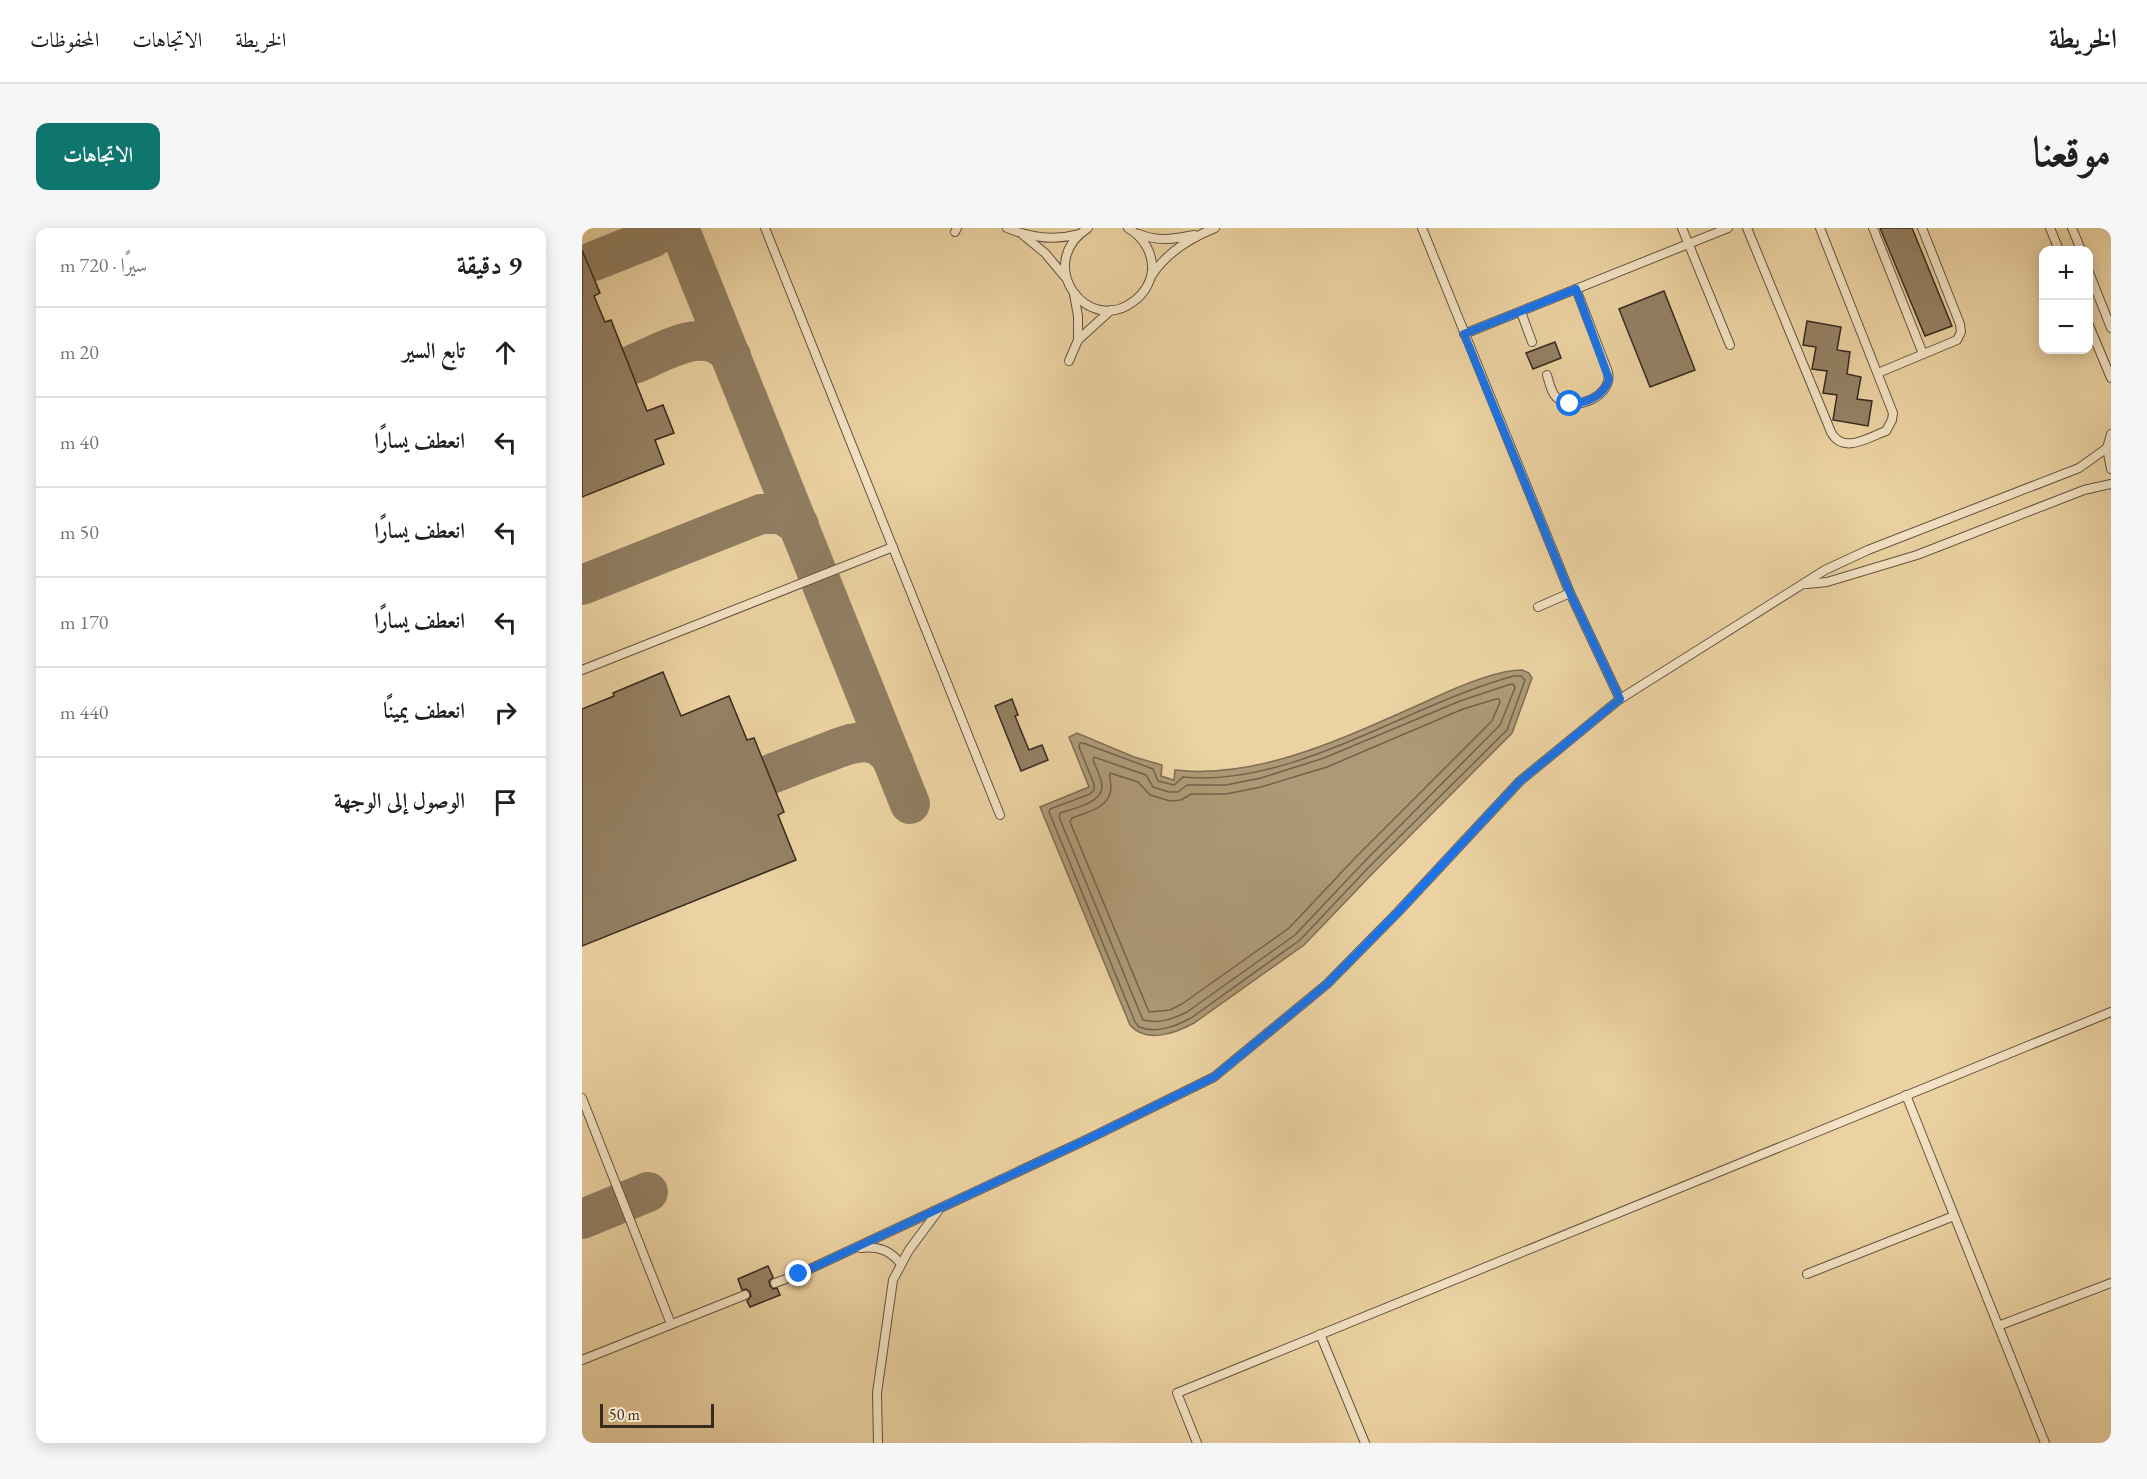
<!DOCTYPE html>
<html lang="ar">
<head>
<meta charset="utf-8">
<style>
	:root { --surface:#fff; --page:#f6f6f6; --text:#202124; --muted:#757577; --line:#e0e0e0; --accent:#0f766e }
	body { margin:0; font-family:"EB Garamond",Amiri,serif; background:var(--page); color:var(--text); direction:rtl }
	.controls { position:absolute; right:18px; top:18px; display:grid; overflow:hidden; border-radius:12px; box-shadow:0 3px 15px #0003 }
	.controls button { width:54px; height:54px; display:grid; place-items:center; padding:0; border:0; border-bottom:2px solid var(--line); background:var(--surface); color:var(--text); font:30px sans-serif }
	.scale { position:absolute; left:18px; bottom:15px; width:114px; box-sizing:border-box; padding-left:6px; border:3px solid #362a21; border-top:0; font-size:16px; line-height:21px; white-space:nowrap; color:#362a21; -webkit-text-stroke:4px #f3e2c3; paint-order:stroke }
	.stop { position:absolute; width:18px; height:18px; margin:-14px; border:4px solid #1a73e8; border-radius:50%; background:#fff }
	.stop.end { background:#1a73e8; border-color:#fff; box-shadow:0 2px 6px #0008 }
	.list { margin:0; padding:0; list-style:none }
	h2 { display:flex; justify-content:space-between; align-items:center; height:78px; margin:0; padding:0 24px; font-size:26px }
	h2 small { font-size:20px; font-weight:400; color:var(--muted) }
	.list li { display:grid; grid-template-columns:39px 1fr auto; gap:18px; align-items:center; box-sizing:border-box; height:90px; padding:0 24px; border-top:2px solid var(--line) }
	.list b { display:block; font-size:22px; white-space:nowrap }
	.list em { font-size:20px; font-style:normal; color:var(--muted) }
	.icon { flex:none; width:33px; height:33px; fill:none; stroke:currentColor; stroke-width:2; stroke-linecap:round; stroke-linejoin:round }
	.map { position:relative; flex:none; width:1529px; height:1215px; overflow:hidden; direction:ltr; border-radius:12px }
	header { display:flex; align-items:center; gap:36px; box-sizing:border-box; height:84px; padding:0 30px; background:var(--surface); border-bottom:2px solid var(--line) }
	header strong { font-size:28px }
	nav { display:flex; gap:33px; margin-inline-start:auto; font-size:21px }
	.intro { display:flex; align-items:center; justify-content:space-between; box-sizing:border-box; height:144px; padding:0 36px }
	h1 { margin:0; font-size:42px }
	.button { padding:15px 27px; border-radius:12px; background:var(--accent); color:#fff; font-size:21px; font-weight:700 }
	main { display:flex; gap:36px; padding:0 36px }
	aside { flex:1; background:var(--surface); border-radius:12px; box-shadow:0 3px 15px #0003 }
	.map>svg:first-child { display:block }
	.water { fill:#ae9976; stroke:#7e6d54; stroke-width:1.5 }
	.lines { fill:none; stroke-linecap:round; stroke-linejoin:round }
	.shore { stroke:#72624c; stroke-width:1.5 }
	.taxiway { stroke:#917e62; stroke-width:40 }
	.building { fill:#958164; stroke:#362a21; stroke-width:1.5 }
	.service-casing { stroke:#645441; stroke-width:10 }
	.service { stroke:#f3e2c3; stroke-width:8 }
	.route { stroke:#1a73e8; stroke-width:8 }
</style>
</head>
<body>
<header>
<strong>الخريطة</strong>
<nav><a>الخريطة</a><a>الاتجاهات</a><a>المحفوظات</a></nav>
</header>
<div class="intro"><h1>موقعنا</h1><a class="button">الاتجاهات</a></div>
<main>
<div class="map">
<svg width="1529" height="1215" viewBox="0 0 1529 1215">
	<rect width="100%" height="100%" fill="#ecd2a2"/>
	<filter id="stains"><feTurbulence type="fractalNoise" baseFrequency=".00333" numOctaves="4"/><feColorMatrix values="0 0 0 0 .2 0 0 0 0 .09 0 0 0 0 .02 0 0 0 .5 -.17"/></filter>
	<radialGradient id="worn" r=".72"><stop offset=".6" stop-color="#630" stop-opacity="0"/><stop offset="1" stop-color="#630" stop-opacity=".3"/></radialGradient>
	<!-- water -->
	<path class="water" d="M940 442 947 445 950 450 930 505 791 645 722 717 612 795C594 805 564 816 548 797L458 579 507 559 487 509 495 505 552 529 580 537 579 548 592 552 593 542C677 552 766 508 841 475 866 463 913 442 940 442Z"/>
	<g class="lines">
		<!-- shore -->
		<g class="shore">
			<path d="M932 448H939L943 452 925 502 786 640 718 712 609 790C594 798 575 806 557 799L553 794 467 584 468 581 508 566 512 562V556L497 519 498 515H501L571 541 576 553 592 557 601 549C699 559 806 491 897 459 909 455 920 451 932 448Z"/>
			<path d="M929 456 932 457 933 460 918 497 781 635 713 707 605 784C591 791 577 796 561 792L477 589 478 585C490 581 520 575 520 559 520 550 514 540 511 532L512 529 564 547 571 559 587 564H596L605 557H644L679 550 742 530 878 473Z"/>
			<path d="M914 471H917L918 474 910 493 774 629 707 700 600 776 588 782 567 784 488 594 490 590C505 584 529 580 529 559 529 554 527 550 528 545L556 554 568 567 588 573 599 572 609 566H644L679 559 745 539 881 481Z"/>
		</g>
		<!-- taxiway -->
		<g class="taxiway">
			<path d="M97 0 328 576"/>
			<path d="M12 33 70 10 81 0"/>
			<path d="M52 136C82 124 125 95 149 128"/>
			<path d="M0 357 179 286H199L217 297"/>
			<path d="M189 546C205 540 221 533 238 527 265 517 294 501 312 535"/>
			<path d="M0 991 66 964"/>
		</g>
	</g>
	<!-- building -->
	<g class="building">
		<path d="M1298 0H1330L1370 98 1343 108Z"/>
		<path d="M0 22 18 65 12 68 23 94 29 92 65 183 81 177 92 205 73 212 82 236 0 269Z"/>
		<path d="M1082 63 1113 142 1068 159 1037 81Z"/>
		<path d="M1225 93 1259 99 1255 122 1268 124 1265 146 1279 149 1275 171 1290 173 1286 198 1251 192 1255 167 1241 165 1245 143 1230 141 1234 119 1221 117Z"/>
		<path d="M973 114 979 130 951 141 944 125Z"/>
		<path d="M81 444 99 488 147 468 165 512 172 510 202 584 196 587 214 632 0 718V481L32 468 31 465Z"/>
		<path d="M430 471 436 487 433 488 447 522 460 517 466 532 439 543 413 478Z"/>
		<path d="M186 1038 191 1049 187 1053 188 1058 191 1061 195 1060 198 1067 168 1079 165 1073 169 1068 168 1064 164 1061 160 1062 156 1051Z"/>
	</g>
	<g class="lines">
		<defs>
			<g id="service">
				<path d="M183 0 418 587"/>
				<path d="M425 0C449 10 472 13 497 6"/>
				<path d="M506 0C451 36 506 109 552 73 562 66 569 54 570 42 571 24 561 9 546 0"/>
				<path d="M840 0 988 365 1038 471"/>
				<path d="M1100 0 1148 117"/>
				<path d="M1165 0 1249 204C1261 227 1287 209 1304 203L1310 192 1311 185 1238 0"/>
				<path d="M1291 0 1341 126"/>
				<path d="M1468 0 1477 22"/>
				<path d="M1490 0 1499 22"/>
				<path d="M373 4 375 0"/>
				<path d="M557 6C576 14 593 11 612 7"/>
				<path d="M441 7 463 25 483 49"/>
				<path d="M1506 42 1529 100"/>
				<path d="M570 47C585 24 608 10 633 0"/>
				<path d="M492 66 496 88V112"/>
				<path d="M939 84 950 114"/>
				<path d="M1506 95 1529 150"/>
				<path d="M882 106 1146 0"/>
				<path d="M487 133 496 112 529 82"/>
				<path d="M1296 145 1375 112 1379 104 1378 96 1340 0"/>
				<path d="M965 147C967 154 969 164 974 169 991 186 1032 168 1026 144L994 61"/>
				<path d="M1529 206 1525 220 1529 241"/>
				<path d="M1225 356 1245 354 1335 327 1502 262 1529 256"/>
				<path d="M956 379 988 365"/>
				<path d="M0 442 311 319"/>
				<path d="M1324 867 1463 1215"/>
				<path d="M0 870 89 1096"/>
				<path d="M279 1020C296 1018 308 1022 319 1036"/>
				<path d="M1225 1046 1372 988"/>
				<path d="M193 1055 217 1046 506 911 632 849 745 756 816 684 938 553 1038 471 1243 342 1286 322 1497 240 1525 220"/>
				<path d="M1416 1098 1529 1055"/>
				<path d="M738 1106 783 1215"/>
				<path d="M0 1132 163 1067"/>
				<path d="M296 1215 295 1165 311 1052 327 1022 356 983"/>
				<path d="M615 1215 595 1165 1529 784"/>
			</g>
		</defs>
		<!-- service casing -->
		<use href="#service" class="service-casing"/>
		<!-- service -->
		<use href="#service" class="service"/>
	</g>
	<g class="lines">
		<!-- route -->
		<path class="route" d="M217 1046 506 911 632 849 745 756 816 684 938 553 1038 471 988 365 882 106 994 61 1027 151C1022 168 1005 175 988 176"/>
	</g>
	<rect width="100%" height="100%" filter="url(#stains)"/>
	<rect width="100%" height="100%" fill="url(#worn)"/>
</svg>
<div class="controls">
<button>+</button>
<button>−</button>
</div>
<div class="scale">50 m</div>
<div class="stop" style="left:988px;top:176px"></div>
<div class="stop end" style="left:217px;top:1046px"></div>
</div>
<aside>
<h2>9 دقيقة<small>سيرًا · 720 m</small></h2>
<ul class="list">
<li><svg class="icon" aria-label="ahead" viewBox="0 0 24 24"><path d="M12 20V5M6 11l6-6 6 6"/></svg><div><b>تابع السير</b></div><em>20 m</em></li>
<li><svg class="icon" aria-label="left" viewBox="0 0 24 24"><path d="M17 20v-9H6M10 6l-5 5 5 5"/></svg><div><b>انعطف يسارًا</b></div><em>40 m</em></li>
<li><svg class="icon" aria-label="left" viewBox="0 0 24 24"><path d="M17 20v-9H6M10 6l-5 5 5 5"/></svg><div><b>انعطف يسارًا</b></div><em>50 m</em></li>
<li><svg class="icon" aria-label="left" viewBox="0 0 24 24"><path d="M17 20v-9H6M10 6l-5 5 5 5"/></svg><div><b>انعطف يسارًا</b></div><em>170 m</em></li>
<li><svg class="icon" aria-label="right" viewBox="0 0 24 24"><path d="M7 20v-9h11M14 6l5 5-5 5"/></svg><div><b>انعطف يمينًا</b></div><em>440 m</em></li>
<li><svg class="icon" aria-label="arrive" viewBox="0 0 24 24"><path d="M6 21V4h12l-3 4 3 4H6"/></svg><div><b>الوصول إلى الوجهة</b></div></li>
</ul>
</aside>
</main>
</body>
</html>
